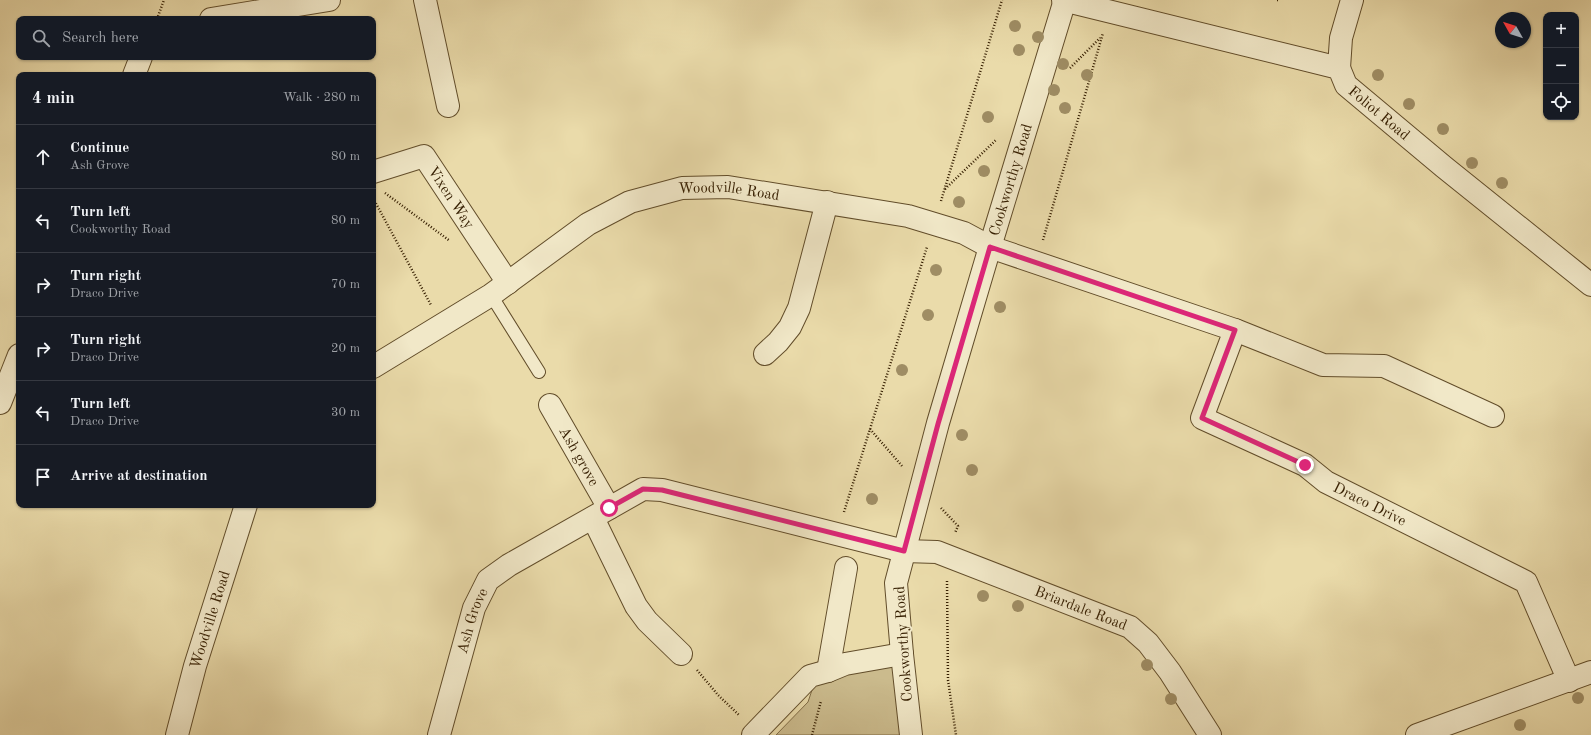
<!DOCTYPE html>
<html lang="en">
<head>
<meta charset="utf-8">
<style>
	:root { --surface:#171b24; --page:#20242c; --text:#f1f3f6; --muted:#9ea1a6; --line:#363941 }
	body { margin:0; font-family:"Old Standard TT",serif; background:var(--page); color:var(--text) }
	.controls { position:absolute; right:12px; top:12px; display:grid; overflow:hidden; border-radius:8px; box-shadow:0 1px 3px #0004 }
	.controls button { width:36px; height:36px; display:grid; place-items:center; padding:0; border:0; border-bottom:1px solid var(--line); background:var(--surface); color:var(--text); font:20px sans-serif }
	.compass { position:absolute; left:1495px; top:12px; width:36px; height:36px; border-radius:50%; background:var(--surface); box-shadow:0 1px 3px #0004; rotate:309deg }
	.stop { position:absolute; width:12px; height:12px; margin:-9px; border:3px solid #db2777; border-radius:50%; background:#fff }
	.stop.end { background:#db2777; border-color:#fff; box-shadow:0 1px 4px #0008 }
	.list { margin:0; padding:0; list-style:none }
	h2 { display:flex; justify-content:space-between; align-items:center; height:52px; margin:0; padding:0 16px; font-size:17px }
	h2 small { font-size:13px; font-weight:400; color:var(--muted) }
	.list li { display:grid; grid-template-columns:26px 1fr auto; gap:12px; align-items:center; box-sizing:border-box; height:64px; padding:0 16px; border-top:1px solid var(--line) }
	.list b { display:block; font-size:15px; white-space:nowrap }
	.list p { margin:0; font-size:13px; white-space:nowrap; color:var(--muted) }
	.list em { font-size:13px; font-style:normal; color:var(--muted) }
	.icon { flex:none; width:22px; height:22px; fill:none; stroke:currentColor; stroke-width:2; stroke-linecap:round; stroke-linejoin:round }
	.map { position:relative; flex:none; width:1591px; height:735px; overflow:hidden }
	.search { position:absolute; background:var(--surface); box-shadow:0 1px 3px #0004; left:16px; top:16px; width:360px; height:44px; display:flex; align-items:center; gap:10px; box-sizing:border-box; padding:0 14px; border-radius:8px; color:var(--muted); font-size:15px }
	.panel { position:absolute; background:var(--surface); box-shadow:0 1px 3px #0004; left:16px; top:72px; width:360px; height:436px; border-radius:8px }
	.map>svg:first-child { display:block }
	.park { fill:#cbbb8d; stroke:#806c46 }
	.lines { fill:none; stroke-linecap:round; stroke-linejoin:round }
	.service-casing { stroke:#624d2a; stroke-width:14 }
	.minor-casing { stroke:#624d2a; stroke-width:24 }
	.path { stroke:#351e00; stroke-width:2.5; stroke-dasharray:1 2; stroke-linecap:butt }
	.service { stroke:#f1e8c8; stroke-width:12 }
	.minor { stroke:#f1e8c8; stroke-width:22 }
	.tree { fill:#9f8d64 }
	.route { stroke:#db2777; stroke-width:5 }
	.labels { text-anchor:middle; stroke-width:4; stroke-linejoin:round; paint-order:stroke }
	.street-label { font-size:15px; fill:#351e00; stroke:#f1e8c8 }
</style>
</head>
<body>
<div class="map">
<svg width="1591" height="735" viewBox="0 0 1591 735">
	<rect width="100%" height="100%" fill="#eadbaa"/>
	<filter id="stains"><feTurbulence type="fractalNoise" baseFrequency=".005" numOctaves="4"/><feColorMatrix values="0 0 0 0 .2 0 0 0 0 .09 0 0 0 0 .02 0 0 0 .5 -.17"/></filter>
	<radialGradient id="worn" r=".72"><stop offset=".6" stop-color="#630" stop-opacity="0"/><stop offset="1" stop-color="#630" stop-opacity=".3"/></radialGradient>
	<!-- park -->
	<path class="park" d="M899 662 907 735H776L808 702 812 690 819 677Z"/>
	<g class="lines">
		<defs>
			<path id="service" d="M491 295 539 372"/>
			<g id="minor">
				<path d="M425 0 448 106"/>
				<path id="s1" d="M1063 0 1339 68 1346 85 1444 167 1591 285"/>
				<path d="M211 19 329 0"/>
				<path d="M1339 68 1341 38 1352 0"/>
				<path d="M134 75 141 57"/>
				<path id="s2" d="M373 172 424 156 508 283"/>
				<path d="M1235 330 1323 365 1384 366 1493 416"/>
				<path d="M765 354 778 342 790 327 799 308 827 202"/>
				<path id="s3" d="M373 367 491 295 588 224 630 202 682 188 728 187 908 216 964 233 990 247 1235 330 1202 418 1305 465 1326 482 1526 582 1569 681"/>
				<path d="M0 403 19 355"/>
				<path id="s4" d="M550 405 609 508"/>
				<path d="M593 518 636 606 647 621 681 654"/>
				<path d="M828 671 846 568"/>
				<path id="s5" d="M177 735 195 666 246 505"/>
				<path id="s6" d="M439 735 474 608 488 580 509 565 643 489 662 490 904 551 937 552 1130 627 1148 643 1170 672 1210 735"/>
				<path d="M753 735 810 676 828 671 845 664 902 654"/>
				<path id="s7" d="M911 735 902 654 896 583 938 423 990 247 1065 0"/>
				<path d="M1417 735 1591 672"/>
			</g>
		</defs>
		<!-- service casing -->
		<use href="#service" class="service-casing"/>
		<!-- minor casing -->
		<use href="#minor" class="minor-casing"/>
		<!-- path -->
		<g class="path">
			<path d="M1277 0H1279"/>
			<path d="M157 19 164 0"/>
			<path d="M1070 68 1100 38"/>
			<path d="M945 189 996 140"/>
			<path d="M385 193 450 241"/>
			<path d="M373 198 431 305"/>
			<path d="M941 201 1002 0"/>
			<path d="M1043 240 1103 33"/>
			<path d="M870 429 902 466"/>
			<path d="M941 508 958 526 955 533"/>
			<path d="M844 512 927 247"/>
			<path d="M947 581 948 680 956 735"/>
			<path d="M697 670 718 695 739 715"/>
			<path d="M812 735 821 701"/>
		</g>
		<!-- service -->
		<use href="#service" class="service"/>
		<!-- minor -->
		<use href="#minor" class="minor"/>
	</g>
	<!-- trees -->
	<g class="tree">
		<circle cx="1015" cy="26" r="6"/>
		<circle cx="1038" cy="37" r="6"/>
		<circle cx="1019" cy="50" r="6"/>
		<circle cx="1063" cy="64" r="6"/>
		<circle cx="1087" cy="75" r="6"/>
		<circle cx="1378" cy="75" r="6"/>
		<circle cx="1054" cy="90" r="6"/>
		<circle cx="1409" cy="104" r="6"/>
		<circle cx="1065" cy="108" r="6"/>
		<circle cx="988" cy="117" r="6"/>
		<circle cx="1443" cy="129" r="6"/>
		<circle cx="1472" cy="163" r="6"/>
		<circle cx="984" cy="171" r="6"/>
		<circle cx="1502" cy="183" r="6"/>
		<circle cx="959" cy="202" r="6"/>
		<circle cx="936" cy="270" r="6"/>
		<circle cx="1000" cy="307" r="6"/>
		<circle cx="928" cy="315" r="6"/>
		<circle cx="902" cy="370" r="6"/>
		<circle cx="962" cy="435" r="6"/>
		<circle cx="972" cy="470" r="6"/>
		<circle cx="872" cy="499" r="6"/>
		<circle cx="983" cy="596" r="6"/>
		<circle cx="1018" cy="606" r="6"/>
		<circle cx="1147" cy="665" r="6"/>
		<circle cx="1578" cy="698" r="6"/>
		<circle cx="1171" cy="699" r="6"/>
		<circle cx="1520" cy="725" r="6"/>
	</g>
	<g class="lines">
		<!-- route -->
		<path class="route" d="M609 508 643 489 662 490 904 551 938 424 990 247 1235 330 1202 418 1305 465"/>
	</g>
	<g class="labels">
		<!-- street labels -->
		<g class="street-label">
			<text dy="5" stroke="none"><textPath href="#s1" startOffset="346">Foliot Road</textPath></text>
			<text dy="5" stroke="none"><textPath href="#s7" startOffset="572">Cookworthy Road</textPath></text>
			<text dy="5" stroke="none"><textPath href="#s3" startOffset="407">Woodville Road</textPath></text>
			<text dy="5" stroke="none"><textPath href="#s2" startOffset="103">Vixen Way</textPath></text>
			<text dy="5" stroke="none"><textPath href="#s4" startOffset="59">Ash grove</textPath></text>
			<text dy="5" stroke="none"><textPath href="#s3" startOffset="1218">Draco Drive</textPath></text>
			<text dy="5" stroke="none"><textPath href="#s6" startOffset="799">Briardale Road</textPath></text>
			<text dy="5" stroke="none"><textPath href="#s5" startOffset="120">Woodville Road</textPath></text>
			<text dy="5" stroke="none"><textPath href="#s6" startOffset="119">Ash Grove</textPath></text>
			<text transform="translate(903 644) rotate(-94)" y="5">Cookworthy Road</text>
		</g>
	</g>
	<rect width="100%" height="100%" filter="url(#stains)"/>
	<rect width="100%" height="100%" fill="url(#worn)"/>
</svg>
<div class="controls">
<button>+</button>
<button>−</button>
<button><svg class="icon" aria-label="locate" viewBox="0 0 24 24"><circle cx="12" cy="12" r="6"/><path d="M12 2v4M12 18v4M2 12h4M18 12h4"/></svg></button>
</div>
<svg class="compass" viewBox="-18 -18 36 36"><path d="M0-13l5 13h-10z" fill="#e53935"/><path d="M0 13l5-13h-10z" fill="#9ea1a6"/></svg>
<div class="stop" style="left:609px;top:508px"></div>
<div class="stop end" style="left:1305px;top:465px"></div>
<div class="search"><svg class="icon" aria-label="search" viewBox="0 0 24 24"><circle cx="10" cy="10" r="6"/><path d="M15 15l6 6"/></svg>Search here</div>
<section class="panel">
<h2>4 min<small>Walk · 280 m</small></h2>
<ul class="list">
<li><svg class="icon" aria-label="ahead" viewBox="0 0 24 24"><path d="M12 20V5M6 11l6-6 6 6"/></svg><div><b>Continue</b><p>Ash Grove</p></div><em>80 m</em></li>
<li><svg class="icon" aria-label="left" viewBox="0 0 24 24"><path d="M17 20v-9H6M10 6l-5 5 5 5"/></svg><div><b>Turn left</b><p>Cookworthy Road</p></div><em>80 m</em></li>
<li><svg class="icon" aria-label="right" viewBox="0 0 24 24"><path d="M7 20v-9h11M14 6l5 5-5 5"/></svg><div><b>Turn right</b><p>Draco Drive</p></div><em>70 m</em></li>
<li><svg class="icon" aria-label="right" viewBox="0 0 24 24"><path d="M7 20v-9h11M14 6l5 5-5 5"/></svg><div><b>Turn right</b><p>Draco Drive</p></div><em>20 m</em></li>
<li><svg class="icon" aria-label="left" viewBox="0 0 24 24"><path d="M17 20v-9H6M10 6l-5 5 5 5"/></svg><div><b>Turn left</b><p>Draco Drive</p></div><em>30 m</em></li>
<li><svg class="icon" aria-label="arrive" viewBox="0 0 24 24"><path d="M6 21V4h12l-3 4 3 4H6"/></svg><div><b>Arrive at destination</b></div></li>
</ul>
</section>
</div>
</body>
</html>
